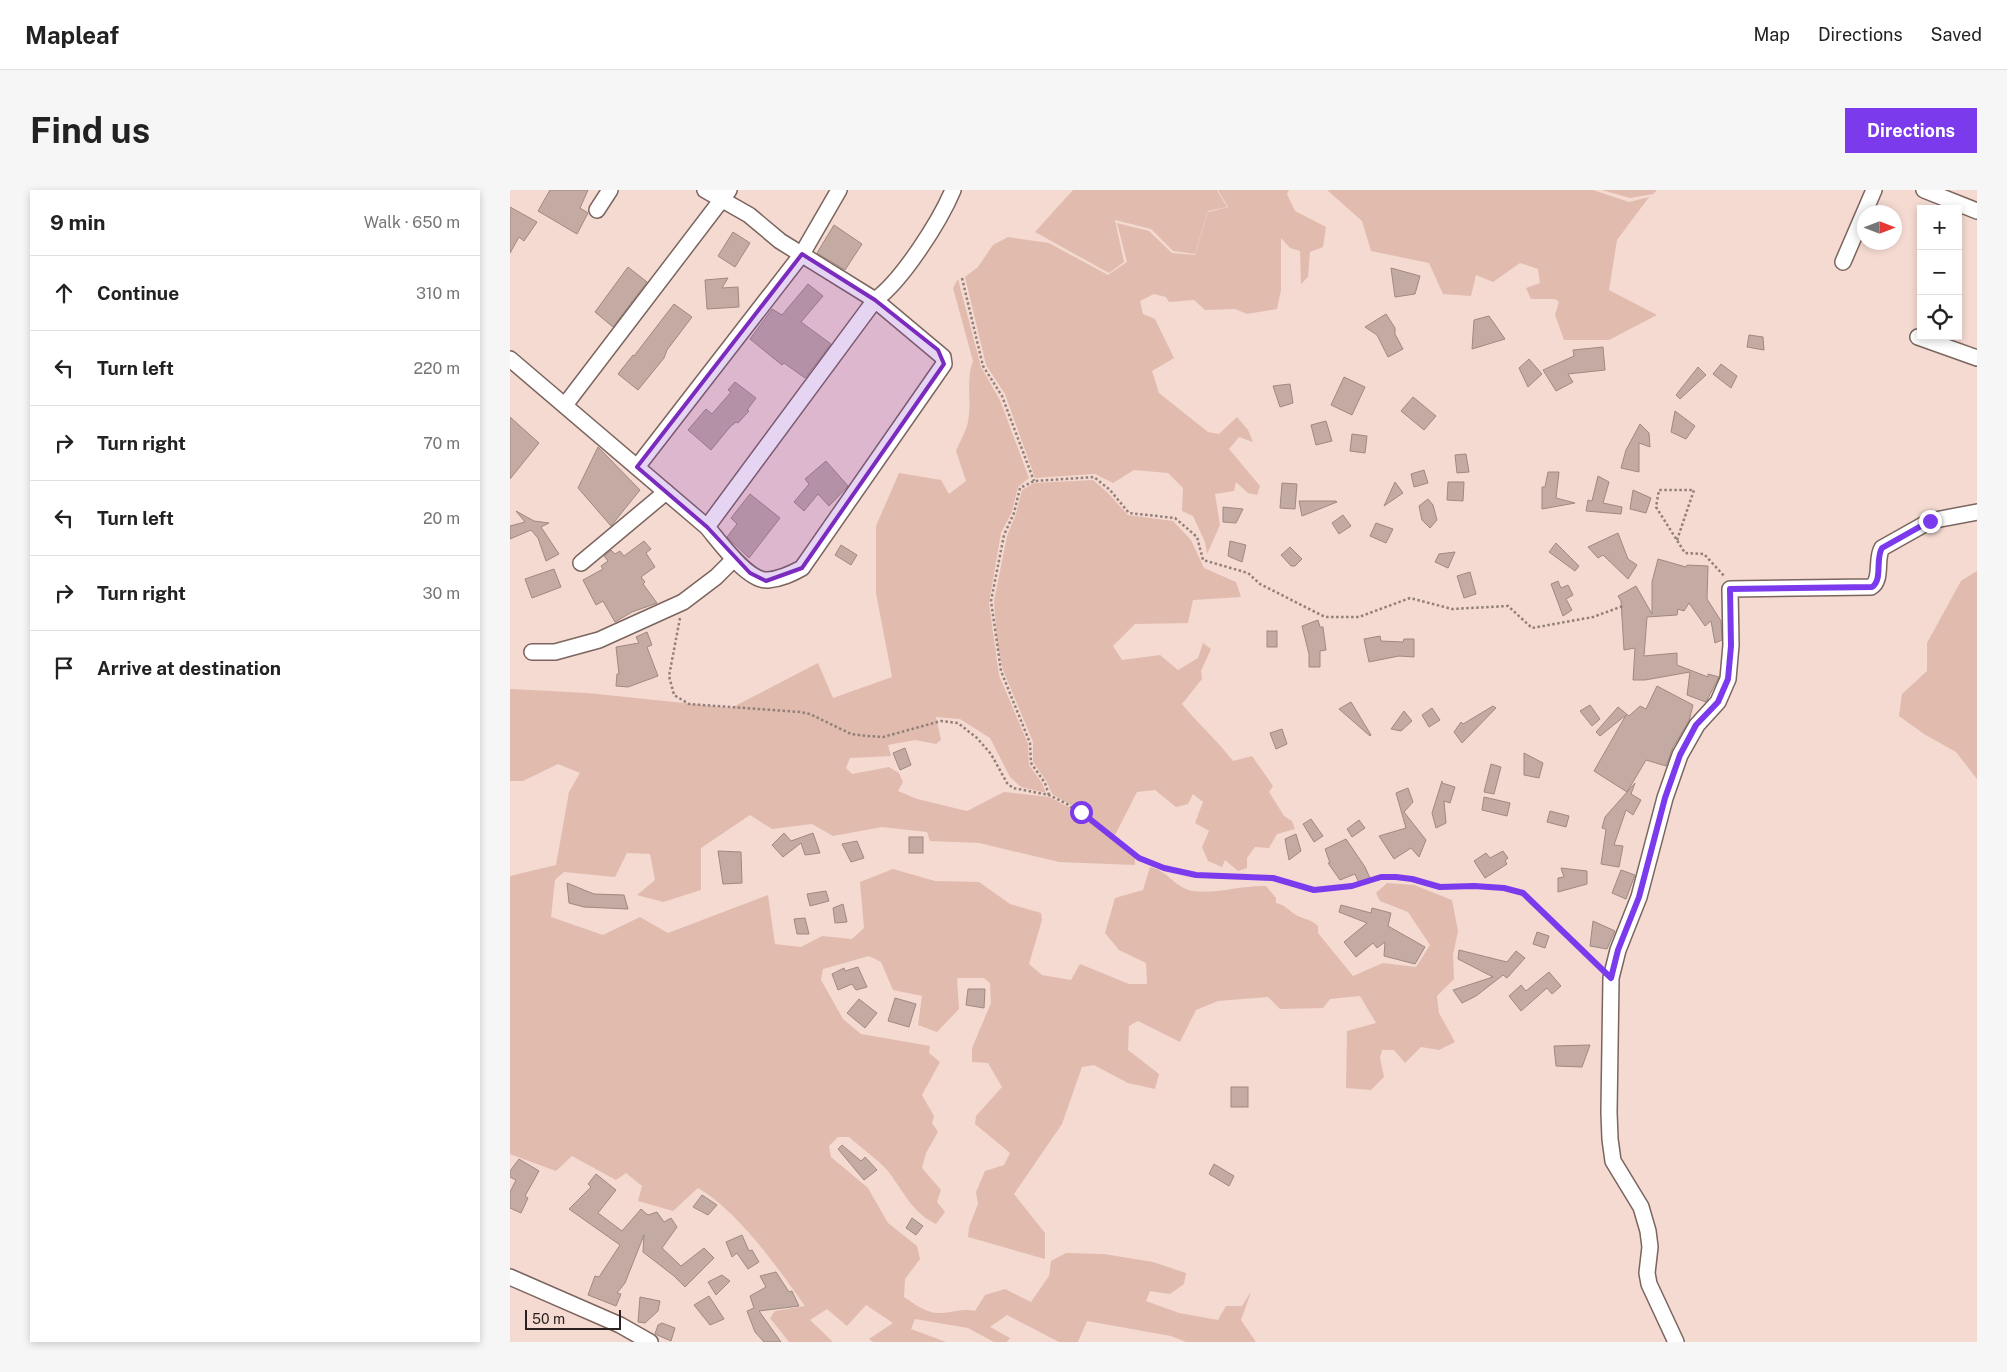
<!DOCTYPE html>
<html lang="en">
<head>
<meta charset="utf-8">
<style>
	:root { --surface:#fff; --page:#f6f6f6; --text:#222; --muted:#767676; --line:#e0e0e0; --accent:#7c3aed }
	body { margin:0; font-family:"Public Sans",sans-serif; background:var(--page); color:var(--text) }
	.controls { position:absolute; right:15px; top:15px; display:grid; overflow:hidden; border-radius:0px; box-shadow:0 2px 8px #0003 }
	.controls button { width:45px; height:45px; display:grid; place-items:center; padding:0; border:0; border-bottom:1px solid var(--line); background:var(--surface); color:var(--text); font:25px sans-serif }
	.compass { position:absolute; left:1347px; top:15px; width:45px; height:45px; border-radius:50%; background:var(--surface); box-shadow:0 2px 8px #0003; rotate:90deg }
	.scale { position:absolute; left:15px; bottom:12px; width:96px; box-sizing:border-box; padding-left:5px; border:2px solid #2b211e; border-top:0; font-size:14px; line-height:18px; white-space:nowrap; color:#2b211e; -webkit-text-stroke:4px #f4dad1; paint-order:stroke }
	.stop { position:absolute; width:15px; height:15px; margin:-11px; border:4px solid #7c3aed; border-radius:50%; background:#fff }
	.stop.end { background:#7c3aed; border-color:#fff; box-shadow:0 1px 5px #0008 }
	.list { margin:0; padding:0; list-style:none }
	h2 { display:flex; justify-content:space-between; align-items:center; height:65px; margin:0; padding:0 20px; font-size:21px }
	h2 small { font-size:16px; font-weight:400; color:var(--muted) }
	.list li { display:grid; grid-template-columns:32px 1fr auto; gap:15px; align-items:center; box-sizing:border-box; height:75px; padding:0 20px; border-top:1px solid var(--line) }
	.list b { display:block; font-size:19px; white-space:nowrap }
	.list em { font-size:16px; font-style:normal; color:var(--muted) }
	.icon { flex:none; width:28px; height:28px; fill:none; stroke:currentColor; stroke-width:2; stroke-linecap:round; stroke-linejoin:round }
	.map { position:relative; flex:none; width:1467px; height:1152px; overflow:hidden; border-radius:0px }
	header { display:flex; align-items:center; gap:30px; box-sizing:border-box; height:70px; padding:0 25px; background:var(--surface); border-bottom:1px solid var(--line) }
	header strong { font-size:24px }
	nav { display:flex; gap:28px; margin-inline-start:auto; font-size:18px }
	.intro { display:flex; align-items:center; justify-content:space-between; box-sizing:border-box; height:120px; padding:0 30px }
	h1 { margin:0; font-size:35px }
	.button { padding:12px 22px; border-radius:0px; background:var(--accent); color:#fff; font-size:18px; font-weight:700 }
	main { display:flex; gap:30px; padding:0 30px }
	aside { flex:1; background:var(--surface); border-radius:0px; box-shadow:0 2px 8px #0003 }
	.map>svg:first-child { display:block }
	.green { fill:#e1bbae }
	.building { fill:#c3aba3; stroke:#a08981 }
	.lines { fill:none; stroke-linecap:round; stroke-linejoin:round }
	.minor-casing { stroke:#7b655e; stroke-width:18 }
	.path { stroke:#917f79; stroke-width:2.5; stroke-dasharray:2.5 2.5; stroke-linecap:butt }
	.minor { stroke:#fff; stroke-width:15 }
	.route { stroke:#7c3aed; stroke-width:6 }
	.marked { fill:#7b2cbf; fill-opacity:0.2; stroke:#7b2cbf; stroke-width:4; stroke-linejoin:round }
</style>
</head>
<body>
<header>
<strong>Mapleaf</strong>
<nav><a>Map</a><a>Directions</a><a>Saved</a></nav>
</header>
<div class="intro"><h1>Find us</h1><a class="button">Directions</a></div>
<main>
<aside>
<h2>9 min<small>Walk · 650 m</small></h2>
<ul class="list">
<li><svg class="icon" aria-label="ahead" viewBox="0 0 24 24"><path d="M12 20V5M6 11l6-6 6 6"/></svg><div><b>Continue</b></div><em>310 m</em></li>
<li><svg class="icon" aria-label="left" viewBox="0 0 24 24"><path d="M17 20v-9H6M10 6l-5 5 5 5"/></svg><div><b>Turn left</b></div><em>220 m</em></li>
<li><svg class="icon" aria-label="right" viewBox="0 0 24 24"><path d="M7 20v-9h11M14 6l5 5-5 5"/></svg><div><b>Turn right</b></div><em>70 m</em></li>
<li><svg class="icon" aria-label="left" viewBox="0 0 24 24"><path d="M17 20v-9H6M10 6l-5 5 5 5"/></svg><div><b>Turn left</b></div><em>20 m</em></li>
<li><svg class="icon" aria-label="right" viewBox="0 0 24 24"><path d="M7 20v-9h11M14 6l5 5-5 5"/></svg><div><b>Turn right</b></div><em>30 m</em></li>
<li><svg class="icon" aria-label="arrive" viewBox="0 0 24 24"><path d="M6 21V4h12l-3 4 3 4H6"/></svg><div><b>Arrive at destination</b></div></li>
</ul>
</aside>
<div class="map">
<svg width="1467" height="1152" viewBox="0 0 1467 1152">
	<rect width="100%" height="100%" fill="#f4dad1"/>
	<!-- green -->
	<g class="green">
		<path d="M563 0H707L717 17 698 21 685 64 663 61 641 39 605 30 614 72 599 83 525 42Z"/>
		<path d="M708 0H779L777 4 785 21 816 37 813 57 800 62 798 87 791 94 790 61 780 58 771 48V100L767 119 737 124 725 119 695 120 684 110 659 112 656 107 644 104 630 111 633 124 645 129 664 168 642 181 649 203 698 242 709 244 727 227 738 240 743 252 729 247 719 259 750 296 747 305 738 303 726 292 724 301 705 304 710 335 697 364 695 352 683 326 672 321 673 298 658 283 624 280 603 293 585 284 525 288 495 204 476 175 455 87 468 77 483 55 498 47 539 53 598 85 617 72 607 33 639 41 662 63 685 65 698 22 718 17Z"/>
		<path d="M817 0H1083L1119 12 1139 7 1107 50 1099 100 1147 125 1099 150H1054L1045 125 1049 112 1045 109H1021L1016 98 1030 93 1028 79 1010 73 983 92 966 85 961 106 933 104 919 73 861 61 852 31Z"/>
		<path d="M1092 0H1147L1143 4 1120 8Z"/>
		<path d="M448 89 471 177 490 210 519 288 508 297 502 322 491 343 479 413 489 485 518 554 519 575 532 593 536 603 511 597 500 587 480 548 450 529 426 527 431 550 426 554 405 550 378 555 381 566 340 568 336 578 342 584 379 577 389 583 393 592 388 601 407 609 457 621 494 602 539 607 566 621 617 661 625 667V675L549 672 469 653 420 651 417 642 372 637 323 646 302 634 262 639 240 625 191 658V700L153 712 127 705 145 690 140 664 117 663 105 687 54 682 45 690 41 727 93 745 130 727 158 743 258 705 265 754 291 757 312 746 342 749 354 738 350 692 383 679 425 691 469 692 500 714 531 723 532 730 519 774 532 785 561 790 570 774 619 794H637L636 773 609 760 595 743 605 708 633 700 640 677C657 680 665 698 683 701 708 704 732 695 756 696L766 708V713C775 715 776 718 783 723 790 729 798 727 808 736V743L843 786 873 773 906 777 920 755 898 722 870 711 866 703 877 693 904 695 942 710 948 741 943 765 944 789 927 806 929 823 945 852 929 860 911 857 895 873 884 860H872L870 868 874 887 861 900 836 898 837 841 866 833 850 806 820 809 813 818 770 819 758 807 708 811 686 820 670 852 628 831 619 836 618 860 649 884 645 899 618 893 584 875 572 877 552 934 504 1004 535 1043V1069L458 1047 459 1037 468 1014 466 1002 475 981 494 975 500 963 465 934 466 926 492 897 478 873 462 872V858L481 813 480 793 474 788H447L449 819 427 842 408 835 412 806 383 800 371 772 359 766 313 779 311 790 333 829 351 844 420 856 419 863 430 872 412 905 424 926 422 933 428 942 416 963 412 978 431 1000 427 1012 435 1022 426 1034C402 1023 393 1000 377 980 366 968 351 958 339 947H328L319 956 321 967 358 998 378 1033 407 1056 410 1069 395 1089 394 1107C404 1114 418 1124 430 1123 444 1123 449 1118 465 1121L475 1105 495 1099 521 1112 539 1086 541 1071 556 1063 594 1064 643 1072 676 1083 674 1094 660 1104 640 1101 636 1111 669 1123 708 1130 716 1116H732L741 1102 731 1130 746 1152H676L661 1146 577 1131 568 1152H549L497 1125 480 1137 500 1148 497 1152H484L458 1138 405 1129 401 1139 436 1152H363L359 1149 383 1133 356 1115 337 1136 317 1119 300 1130 323 1152H279L260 1128 265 1121 295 1116C267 1077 229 1022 188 998L163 1021 128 1011 132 996 116 983 106 990 62 966 46 981 0 964V686L46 675 59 602 70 583 48 574 13 591H0V499L78 503 221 518 308 473 323 508 382 487 366 403V336L389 283 431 290 439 304 456 291 446 261C449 253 454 245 457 236 463 215 455 191 463 171L443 98Z"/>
		<path d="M583 290 598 303 618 325 663 331 681 350 694 378 726 392 731 407 683 410 678 433 625 434 603 456 612 470 650 465 668 480 688 468 693 453 701 459 691 481 692 489 672 514C688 534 708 551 723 571L742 566 763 596 759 602 774 626 782 631 785 639 767 644 759 658 745 657 737 668V678L728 681 715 670 712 677 698 671 692 657 699 641 685 633 693 612 683 604 678 614 666 617 645 600 627 602 605 645 578 625 542 604 537 592 523 572V552L493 480 487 452 484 411 497 346 506 324 512 300 524 293Z"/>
		<path d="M1467 381V589L1446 562 1414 544 1389 526 1392 504 1417 481V453L1451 391Z"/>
	</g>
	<!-- building -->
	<g class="building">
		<path d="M40 0H78L70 18 78 23 67 44 28 21Z"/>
		<path d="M0 17 27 32 14 51 9 47 0 63Z"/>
		<path d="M324 35 352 54 335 80 307 63Z"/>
		<path d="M223 42 240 53 225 77 208 66Z"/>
		<path d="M118 77 137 92 103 137 85 122Z"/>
		<path d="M881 78 910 86 905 104 885 107Z"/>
		<path d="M218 88 212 98 228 97 229 117 197 119 195 90Z"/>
		<path d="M298 94 313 106 291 132 321 154 295 188 274 173 272 175 240 149 262 119 272 125Z"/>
		<path d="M164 114 182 127 157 160 154 168 128 200 108 184 123 165 124 166Z"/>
		<path d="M876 124 885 138V144L893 159 878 167 867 145 855 137Z"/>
		<path d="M979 126 995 149 962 159 964 130Z"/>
		<path d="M1239 145 1253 147 1254 160 1237 157Z"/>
		<path d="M1093 157 1095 180 1058 184 1063 192 1046 201 1033 180 1064 166 1063 160Z"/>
		<path d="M1019 169 1032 184 1018 197 1009 178Z"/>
		<path d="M1211 174 1227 186 1221 198 1203 184Z"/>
		<path d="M1188 177 1196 185 1170 209 1166 205Z"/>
		<path d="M834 187 855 197 842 225 821 215Z"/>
		<path d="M225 192 246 208 237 220 239 221 228 233 226 232 220 237 201 260 178 240 196 219 202 224 221 202 218 200Z"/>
		<path d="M780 194 783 213 770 217 763 196Z"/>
		<path d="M903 207 926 226 914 240 891 221Z"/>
		<path d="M1165 221 1185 236 1176 249 1161 242Z"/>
		<path d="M0 227 29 253 0 289Z"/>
		<path d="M816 231 822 251 806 255 801 235Z"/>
		<path d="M1130 234 1139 243 1140 257 1129 253V282L1111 278 1116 260Z"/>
		<path d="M842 244 857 246 855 263 840 261Z"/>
		<path d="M88 257 130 300 101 336 68 298Z"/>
		<path d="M956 264 959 282 947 283 945 265Z"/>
		<path d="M316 271 338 296 319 316 308 304 294 321 284 312 299 294 295 289Z"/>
		<path d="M914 280 918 293 904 297 901 284Z"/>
		<path d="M1038 282H1049L1046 308 1065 313 1032 319V297H1035Z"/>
		<path d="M1088 286 1099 292 1093 313 1112 317 1111 324 1076 321 1078 310 1082 311Z"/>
		<path d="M885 292 893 303 874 316Z"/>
		<path d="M938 292H954L953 311 937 310Z"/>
		<path d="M772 293 787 294 785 319 770 318Z"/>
		<path d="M1123 300 1141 308 1136 323 1120 319Z"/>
		<path d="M240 304 270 328 239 368 217 347 227 334 221 328Z"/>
		<path d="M918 309 923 315 927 330 920 338 912 330 909 316Z"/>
		<path d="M789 311H826L827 312 792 326Z"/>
		<path d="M713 317 733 319 726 333 713 332Z"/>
		<path d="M6 321 24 331 39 333 31 337 49 364 36 371 28 348 21 340 0 349V336L15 332Z"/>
		<path d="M833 325 841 336 829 344 822 333Z"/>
		<path d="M866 333 883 339 876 353 860 346Z"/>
		<path d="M1108 343 1118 369 1127 375 1118 389 1093 365 1088 368 1078 357Z"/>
		<path d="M134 351 141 359 136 363 145 377 131 387 135 392 133 394 147 413 122 422 105 432 93 411 86 415 73 390 93 379 91 376 98 371 94 366 101 360 105 364 110 361 114 366Z"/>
		<path d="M720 351 736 355 732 372 718 366Z"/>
		<path d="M1046 353 1069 376 1065 381 1039 362Z"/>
		<path d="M331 355 347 365 341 375 325 365Z"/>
		<path d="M780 357 792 369 785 376H781L771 365Z"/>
		<path d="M945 362 938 378 925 372 929 364Z"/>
		<path d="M1148 369 1176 377 1177 375 1198 376 1197 409 1211 431 1212 450 1205 453 1201 431 1195 436 1179 413 1174 421 1168 419 1167 425 1137 427 1134 466 1167 463V475L1198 487V484L1209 487 1196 512 1177 505 1180 482 1135 490H1123L1125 458 1114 460 1111 411 1108 406 1126 396 1142 424V392Z"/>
		<path d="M44 379 51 397 22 408 15 389Z"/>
		<path d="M960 382 966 404 954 408 947 386Z"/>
		<path d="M1048 391 1051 398 1058 395 1063 405 1056 409 1062 420 1053 426 1041 394Z"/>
		<path d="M808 430 810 437H813L816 460 810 461V477H799V464L792 436Z"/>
		<rect x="757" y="441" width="10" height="16"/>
		<path d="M137 442 142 455 137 457 148 486 118 497 106 496 107 484H109L106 457 129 453 126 447Z"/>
		<path d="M870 446 871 451 893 452 894 449H904V467L889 466 859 472 854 449Z"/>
		<path d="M1147 496 1183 515 1179 531 1163 557 1156 576 1136 570 1117 602 1084 581 1116 525 1090 546 1086 542 1108 517 1119 526 1130 516 1136 519Z"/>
		<path d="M841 512 861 545 860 546 829 519Z"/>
		<path d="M1080 515 1090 529 1082 536 1070 521Z"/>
		<path d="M983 516 986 518 952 553 944 542 951 532 953 534Z"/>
		<path d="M922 518 930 530 919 537 912 525Z"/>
		<path d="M894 521 902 531 891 541 881 539Z"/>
		<path d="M772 539 777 554 766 559 760 543Z"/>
		<path d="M395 558 401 575 390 580 383 563Z"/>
		<path d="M1014 563 1033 573 1029 588 1014 585Z"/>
		<path d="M981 574 991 577 984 604 974 602Z"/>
		<path d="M932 591V593L945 597 940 613 934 611 936 633 926 638 922 623Z"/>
		<path d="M1125 593 1121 604 1131 610 1123 625 1116 620 1104 655 1113 656 1109 677 1091 674 1096 639 1092 638 1095 627Z"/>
		<path d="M898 598 903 612 894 622 916 650 909 667 901 658 884 669 869 646 896 638 886 603Z"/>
		<path d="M974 607 1000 613 997 626 972 620Z"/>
		<path d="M1040 621 1059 626 1056 637 1037 632Z"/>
		<path d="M801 629 813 646 804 652 793 634Z"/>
		<path d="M849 630 855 638 842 647 837 639Z"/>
		<path d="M274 643 281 651 303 643 310 663 295 665 291 653 273 667 262 655Z"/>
		<path d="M786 644 791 661 779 670 775 649Z"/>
		<rect x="399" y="647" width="14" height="16"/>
		<path d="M836 649 855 677 860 688 849 693 845 684 830 690 818 673H820L815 659Z"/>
		<path d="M347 651 354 668 341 672 332 654Z"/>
		<path d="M208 661 231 662 232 693 213 694Z"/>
		<path d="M993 661 998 668 995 671 997 674 975 688 964 671 976 663 980 668Z"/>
		<path d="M1051 678 1077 681V694L1048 702V688L1054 687Z"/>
		<path d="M1111 680 1125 685 1116 709 1102 703Z"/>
		<path d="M57 693 84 704 114 705 118 719 74 717 59 713Z"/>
		<path d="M316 701 319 711 300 716 297 704Z"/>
		<path d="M333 714 337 732 325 733 323 718Z"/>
		<path d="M831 715 861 723 862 718 881 723 878 736 915 757 905 774 874 766 875 752 867 758 863 753 846 767 834 752 857 733 829 722Z"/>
		<path d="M295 728 299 744H287L284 729Z"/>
		<path d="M1083 731 1105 741 1097 759 1080 756Z"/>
		<path d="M1027 742 1039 746 1035 758 1023 754Z"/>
		<path d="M949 760 997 772 1006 761 1015 768 997 788 993 785 966 806 952 813 943 800 983 787 948 769Z"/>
		<path d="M348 777 357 797 346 800 342 794 328 800 322 784 334 778 335 781Z"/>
		<path d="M1039 782 1051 796 1042 804 1037 798 1011 821 999 806 1011 795 1016 801Z"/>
		<path d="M458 799H475L474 818 456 815Z"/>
		<path d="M385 808 406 814 399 837 378 831Z"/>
		<path d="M349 809 367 823 355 838 337 823Z"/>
		<path d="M1080 855 1072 877 1046 876 1044 856Z"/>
		<rect x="721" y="897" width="17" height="20"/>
		<path d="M332 955 351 971 355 967 367 980 354 990 328 959Z"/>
		<path d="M9 969 29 981 15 1006 18 1008 11 1023 0 1018V1002L6 990 0 987V981Z"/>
		<path d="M704 974 724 986 719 996 699 984Z"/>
		<path d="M86 984 106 1000 88 1023 112 1041 131 1019 138 1025 147 1022 154 1032 161 1028 167 1037 152 1058 171 1076 194 1058 204 1068 175 1097 164 1086 133 1062 134 1045 115 1093 107 1103 111 1104 106 1116 78 1105 85 1086 89 1087 110 1055 59 1019 81 997 78 994Z"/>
		<path d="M192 1005 207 1015 198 1025 183 1017Z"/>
		<path d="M402 1028 413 1036 406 1045 396 1038Z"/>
		<path d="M232 1045 239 1061 242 1060 249 1072 238 1079 227 1063 222 1067 216 1052Z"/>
		<path d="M266 1082 279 1102 282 1101 289 1116 249 1121 271 1152H254L245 1142 237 1121 244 1118 240 1106 256 1097 250 1086Z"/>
		<path d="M212 1085 220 1091 206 1105 198 1092Z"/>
		<path d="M199 1106 214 1129 200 1135 184 1115Z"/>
		<path d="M130 1107 150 1111 148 1121 135 1133 128 1132Z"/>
		<path d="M152 1133 165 1138 161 1151 145 1144 148 1135Z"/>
	</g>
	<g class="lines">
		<defs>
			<g id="minor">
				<path d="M195 0 239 25 270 51 365 110C392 91 430 31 443 0"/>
				<path d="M1414 0 1467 21"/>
				<path d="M87 20 100 0"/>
				<path d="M1333 72 1364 0"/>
				<path d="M1408 147 1467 168"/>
				<path d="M0 169 197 337C209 351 238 392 258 390 271 389 281 384 292 378L434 174 433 167 365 110 197 337"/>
				<path d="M55 215 219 0"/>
				<path d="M127 277 292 64 329 0"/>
				<path d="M71 373 156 302"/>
				<path d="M22 462H45L89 450 173 412 206 387 224 369"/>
				<path d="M0 1087 110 1135 140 1152"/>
				<path d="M1166 1152 1139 1094 1137 1083 1140 1057 1138 1041 1131 1017 1103 971 1100 949 1099 922 1101 788 1108 760 1129 707 1155 608 1170 565 1187 535 1208 512 1218 489 1221 455 1220 399 1361 397C1373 390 1365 369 1372 358L1420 331 1467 322"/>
			</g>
		</defs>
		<!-- minor casing -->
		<use href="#minor" class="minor-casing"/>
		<!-- path -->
		<g class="path">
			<path d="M452 88 473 176 492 206 524 291"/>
			<path d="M1167 350 1184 300H1149L1146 317 1175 363 1194 364 1215 387"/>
			<path d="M170 428 159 486 164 505 179 514 290 522 300 524 341 544 357 546 373 547 431 531 448 533 467 548 481 564 497 593 503 598 539 605 557 614 629 668 668 682 703 687 763 688 804 700 843 696 876 687 902 689 930 697 964 696 993 698 1013 703 1090 778"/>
			<path d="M539 605 535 593 521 573 520 553 491 481 481 411 494 345 504 323 510 298 524 291 584 287 600 300 619 323 665 328 687 347 693 370 738 383 750 394 815 427H849L900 408 942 419 998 416 1022 438 1083 427 1113 416"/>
		</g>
		<!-- minor -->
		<use href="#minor" class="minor"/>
	</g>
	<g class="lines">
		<!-- route -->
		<path class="route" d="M571 622 629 668 654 678 686 685 763 688 804 700 842 696 871 687H886L902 689 930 697 964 696 994 698 1013 703 1101 788 1108 760 1129 707 1155 608 1170 565 1186 535 1208 512 1218 489 1221 456 1220 399 1362 397C1373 390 1365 369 1372 358L1420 331"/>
	</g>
	<!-- marked area -->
	<path class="marked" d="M292 64 365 110 428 160 434 174 292 378 256 391 240 383 197 337 127 277Z"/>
</svg>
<div class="controls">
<button>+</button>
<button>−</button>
<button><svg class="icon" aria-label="locate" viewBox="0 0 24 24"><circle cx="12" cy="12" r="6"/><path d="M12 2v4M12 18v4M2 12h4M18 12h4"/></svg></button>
</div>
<svg class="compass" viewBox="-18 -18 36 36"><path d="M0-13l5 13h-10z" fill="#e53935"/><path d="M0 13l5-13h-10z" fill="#767676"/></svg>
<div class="scale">50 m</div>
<div class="stop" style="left:571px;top:622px"></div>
<div class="stop end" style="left:1420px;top:331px"></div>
</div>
</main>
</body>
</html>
